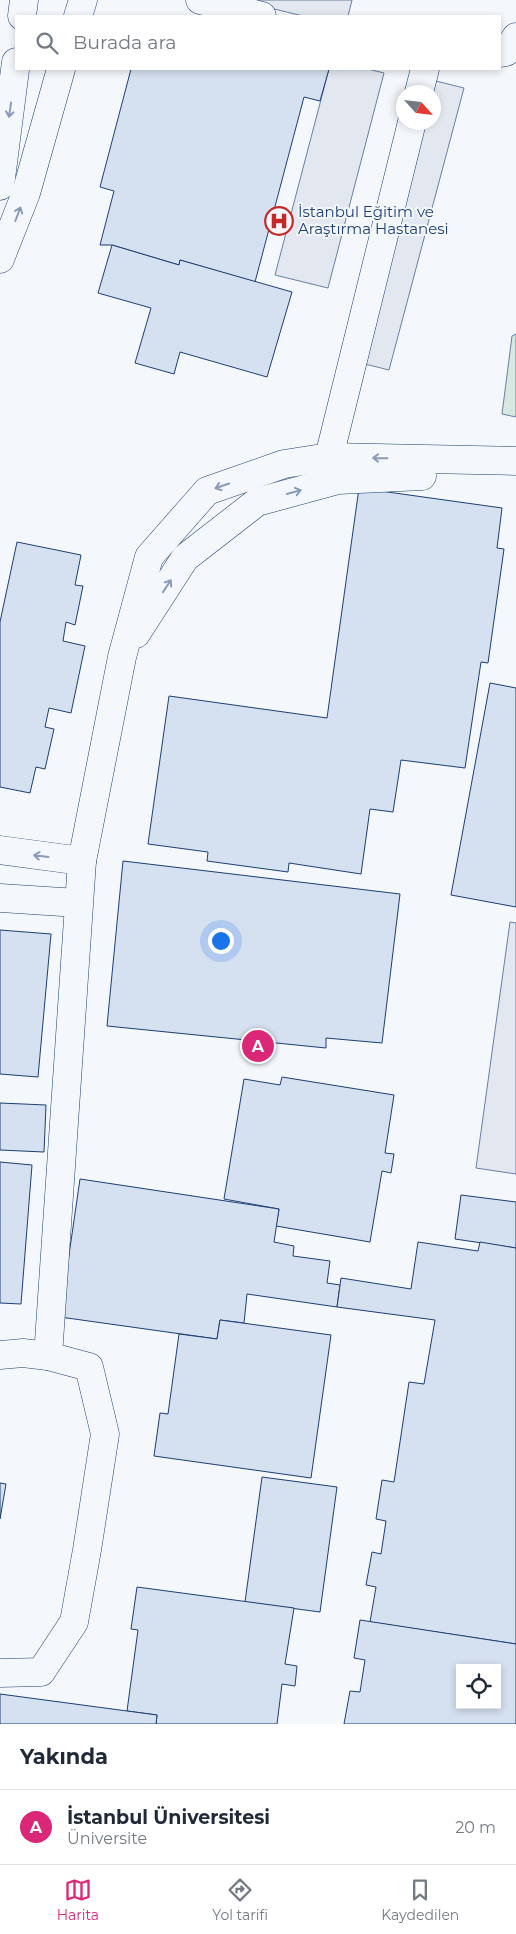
<!DOCTYPE html>
<html lang="tr">
<head>
<meta charset="utf-8">
<style>
	:root { --surface:#fff; --page:#f6f6f7; --text:#1f2937; --muted:#747a83; --line:#e0e1e3; --accent:#db2777 }
	body { margin:0; font-family:Montserrat,sans-serif; background:var(--page); color:var(--text) }
	.controls { position:absolute; right:15px; bottom:15px; display:grid; overflow:hidden; border-radius:0px; box-shadow:0 2px 8px #0003 }
	.controls button { width:45px; height:45px; display:grid; place-items:center; padding:0; border:0; border-bottom:1px solid var(--line); background:var(--surface); color:var(--text); font:25px sans-serif }
	.compass { position:absolute; left:396px; top:85px; width:45px; height:45px; border-radius:50%; background:var(--surface); box-shadow:0 2px 8px #0003; rotate:117deg }
	.you { position:absolute; left:220px; top:940px; width:18px; height:18px; margin:-12px; border:4px solid #fff; border-radius:50%; background:#1a73e8; box-shadow:0 0 0 8px #1a73e833 }
	.badge { display:grid; place-items:center; width:32px; height:32px; border-radius:50%; background:var(--accent); color:#fff; font-size:16px; font-weight:700 }
	.pin { position:absolute; translate:-50% -50%; border:2px solid #fff; box-shadow:0 1px 5px #0006 }
	.list { margin:0; padding:0; list-style:none }
	h2 { display:flex; justify-content:space-between; align-items:center; height:65px; margin:0; padding:0 20px; font-size:21px }
	h2 small { font-size:16px; font-weight:400; color:var(--muted) }
	.list li { display:grid; grid-template-columns:32px 1fr auto; gap:15px; align-items:center; box-sizing:border-box; height:75px; padding:0 20px; border-top:1px solid var(--line) }
	.list b { display:block; font-size:19px; white-space:nowrap }
	.list p { margin:0; font-size:16px; white-space:nowrap; color:var(--muted) }
	.list em { font-size:16px; font-style:normal; color:var(--muted) }
	.icon { flex:none; width:28px; height:28px; fill:none; stroke:currentColor; stroke-width:2; stroke-linecap:round; stroke-linejoin:round }
	.map { position:relative; flex:none; width:516px; height:1724px; overflow:hidden }
	.search { position:absolute; background:var(--surface); box-shadow:0 2px 8px #0003; left:15px; right:15px; top:15px; height:55px; display:flex; align-items:center; gap:12px; box-sizing:border-box; padding:0 18px; border-radius:0px; color:var(--muted); font-size:19px }
	.sheet { height:140px; background:var(--surface) }
	nav { display:flex; justify-content:space-around; align-items:center; box-sizing:border-box; height:70px; border-top:1px solid var(--line); background:var(--surface); font-size:14px; color:var(--muted) }
	nav a { display:grid; justify-items:center; gap:2px }
	nav .on { color:var(--accent) }
	.map>svg:first-child { display:block }
	.green { fill:#d7e8df; stroke:#687fa3 }
	.parking { fill:#e3e8f0; stroke:#687fa3 }
	.building { fill:#d5e0f0; stroke:#1d3f73; fill-rule:evenodd }
	.lines { fill:none; stroke-linecap:round; stroke-linejoin:round }
	.minor-casing { stroke:#1d3f73; stroke-width:29 }
	.minor { stroke:#f4f7fb; stroke-width:28 }
	.oneway { stroke:#889bb7 }
	.labels { text-anchor:middle; stroke-width:4; stroke-linejoin:round; paint-order:stroke }
	.poi-label { font-size:15px; fill:#1d3f73; stroke:#f4f7fb; text-anchor:start }
</style>
</head>
<body>
<div class="map">
<svg width="516" height="1724" viewBox="0 0 516 1724">
	<rect width="100%" height="100%" fill="#f4f7fb"/>
	<!-- green -->
	<path class="green" d="M516 334V417L502 414 512 336Z"/>
	<!-- parking -->
	<g class="parking">
		<path d="M237 0H352L348 16H303Z"/>
		<path d="M329 69H368L384 73 328 288 275 275Z"/>
		<path d="M436 81 464 88 389 370 361 363 425 123 434 122 433 92Z"/>
		<path d="M510 922 516 923V1174L476 1168Z"/>
	</g>
	<!-- building -->
	<g class="building">
		<path d="M131 69H329L320 101 304 97 255 282 180 260 179 265 112 245H100L114 191 100 187Z"/>
		<path d="M112 245 179 265 180 260 292 292 267 377 180 352 174 374 135 363 151 308 98 293Z"/>
		<path d="M359 488 502 508 497 548 504 549 488 663 481 662 465 768 401 760 393 812 370 809 361 874 289 863 288 872 207 861 208 852 148 844 169 696 327 718Z"/>
		<path d="M17 542 81 555 75 585 83 586 75 625 66 622 63 641 85 646 71 713 49 708 45 727 54 729 45 769 36 767 30 793 0 787V622Z"/>
		<path d="M490 683 516 688V907L451 895Z"/>
		<path d="M123 861 400 894 382 1043 326 1038V1048L107 1026Z"/>
		<path d="M0 930 51 934 38 1077 0 1074Z"/>
		<path d="M282 1077 394 1095 385 1153 394 1154 391 1173 382 1171 370 1242 276 1226 279 1209 224 1199 244 1079 280 1085Z"/>
		<path d="M0 1103 46 1105 44 1152 0 1150Z"/>
		<path d="M0 1162 32 1165 21 1304 0 1303Z"/>
		<path d="M80 1179 279 1209 274 1242 294 1246 293 1256 330 1261 327 1283 340 1285 337 1307 247 1294 244 1323 220 1320 217 1339 60 1317Z"/>
		<path d="M461 1195 516 1202V1248L455 1239Z"/>
		<path d="M418 1242 478 1251 480 1242 516 1248V1644L370 1622 376 1587 366 1585 372 1552 381 1554 386 1521 376 1519 382 1480 394 1482 409 1382 424 1384 435 1320 337 1307 341 1278 411 1289Z"/>
		<path d="M220 1320 331 1335 311 1478 154 1456 160 1413 168 1414 179 1334 217 1339Z"/>
		<path d="M262 1477 337 1487 320 1612 245 1602Z"/>
		<path d="M0 1483 6 1484 0 1519Z"/>
		<path d="M137 1587 294 1608 285 1664 297 1666 295 1686 282 1684 277 1724H156L157 1715 127 1711 138 1630 131 1629Z"/>
		<path d="M360 1620 516 1644V1724H344L350 1691 360 1692 365 1660 354 1658ZM460 1668H497V1705H460Z"/>
		<path d="M0 1694 157 1715 156 1724H0Z"/>
	</g>
	<g class="lines">
		<defs>
			<g id="minor">
				<path d="M200 0 262 16"/>
				<path d="M22 16 24 0"/>
				<path d="M78 16 83 0"/>
				<path d="M500 53 506 52 516 37"/>
				<path d="M419 92 425 69"/>
				<path d="M0 186 16 62"/>
				<path d="M0 259 26 193 61 69"/>
				<path d="M329 457 412 122"/>
				<path d="M136 634 185 558 257 502 338 480 422 476"/>
				<path d="M0 850 82 861"/>
				<path d="M0 898 78 903"/>
				<path d="M0 1355 23 1353 48 1356 89 1367 105 1434 87 1550 74 1622 41 1672 0 1673"/>
				<path d="M48 1356 82 861 122 657 149 557 207 491 284 464 329 457 516 461"/>
			</g>
		</defs>
		<!-- minor casing -->
		<use href="#minor" class="minor-casing"/>
		<!-- minor -->
		<use href="#minor" class="minor"/>
	</g>
	<!-- one-way arrows -->
	<defs><path id="oneway-shaft" d="M-6 0H5M1.5-3L5.5 0L1.5 3" fill="none" stroke-width="1.6" stroke-linecap="round" stroke-linejoin="round" transform="scale(1.25)"/></defs>
	<g class="oneway">
		<use href="#oneway-shaft" transform="translate(10 110) rotate(98)"/>
		<use href="#oneway-shaft" transform="translate(18 214) rotate(-69)"/>
		<use href="#oneway-shaft" transform="translate(380 458) rotate(-179)"/>
		<use href="#oneway-shaft" transform="translate(222 486) rotate(161)"/>
		<use href="#oneway-shaft" transform="translate(294 492) rotate(-15)"/>
		<use href="#oneway-shaft" transform="translate(167 586) rotate(-57)"/>
		<use href="#oneway-shaft" transform="translate(41 856) rotate(-173)"/>
	</g>
	<!-- icons -->
	<defs>
		<symbol id="hospital-ring" viewBox="-11 -11 22 22"><circle r="9.5" fill="#f4f7fb" stroke="#c62828" stroke-width="1.5"/><path d="M-5-5h3v3.5h4V-5h3V5h-3V1.5h-4V5h-3Z" fill="#c62828"/></symbol>
	</defs>
	<g fill-rule="evenodd">
		<use href="#hospital-ring" x="263" y="205" width="32" height="32"/>
	</g>
	<g class="labels">
		<!-- poi labels -->
		<g class="poi-label">
			<text x="298" y="217">İstanbul Eğitim ve<tspan x="298" dy="17">Araştırma Hastanesi</tspan></text>
		</g>
	</g>
</svg>
<div class="controls">
<button><svg class="icon" aria-label="locate" viewBox="0 0 24 24"><circle cx="12" cy="12" r="6"/><path d="M12 2v4M12 18v4M2 12h4M18 12h4"/></svg></button>
</div>
<svg class="compass" viewBox="-18 -18 36 36"><path d="M0-13l5 13h-10z" fill="#e53935"/><path d="M0 13l5-13h-10z" fill="#747a83"/></svg>
<div class="you"></div>
<div class="pin badge" style="left:258px;top:1046px">A</div>
<div class="search"><svg class="icon" aria-label="search" viewBox="0 0 24 24"><circle cx="10" cy="10" r="6"/><path d="M15 15l6 6"/></svg>Burada ara</div>
</div>
<section class="sheet">
<h2>Yakında<small></small></h2>
<ul class="list">
<li><span class="badge">A</span><div><b>İstanbul Üniversitesi</b><p>Üniversite</p></div><em>20 m</em></li>
</ul>
</section>
<nav>
<a class="on"><svg class="icon" aria-label="map" viewBox="0 0 24 24"><path d="M3 6l6-2 6 2 6-2v14l-6 2-6-2-6 2zM9 4v14M15 6v14"/></svg>Harita</a>
<a><svg class="icon" aria-label="directions" viewBox="0 0 24 24"><path d="M12 3l9 9-9 9-9-9zM9 14v-3h6M13 9l2 2-2 2"/></svg>Yol tarifi</a>
<a><svg class="icon" aria-label="saved" viewBox="0 0 24 24"><path d="M7 4h10v16l-5-4-5 4z"/></svg>Kaydedilen</a>
</nav>
</body>
</html>
